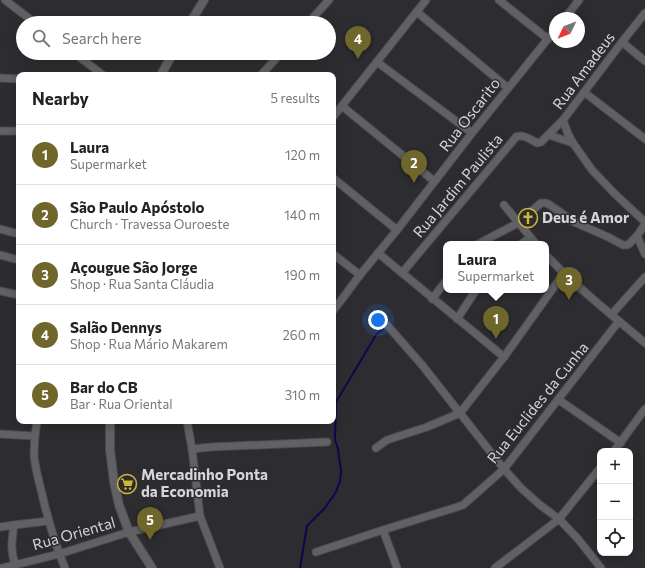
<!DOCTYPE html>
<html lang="en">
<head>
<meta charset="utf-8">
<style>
	:root { --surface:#fff; --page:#f2f2f2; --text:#222; --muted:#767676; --line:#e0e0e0; --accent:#6f662b }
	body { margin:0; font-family:Commissioner,sans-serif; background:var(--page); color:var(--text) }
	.controls { position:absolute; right:12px; bottom:12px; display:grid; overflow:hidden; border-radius:8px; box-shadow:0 2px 10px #0003 }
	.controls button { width:36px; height:36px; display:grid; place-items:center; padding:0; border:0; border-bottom:1px solid var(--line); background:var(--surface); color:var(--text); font:20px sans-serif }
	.compass { position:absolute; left:549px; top:12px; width:36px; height:36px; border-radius:50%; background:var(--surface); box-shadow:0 2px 10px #0003; rotate:227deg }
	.you { position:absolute; left:378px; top:320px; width:14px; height:14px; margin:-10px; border:3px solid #fff; border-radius:50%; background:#1a73e8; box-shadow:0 0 0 6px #1a73e833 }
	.badge { display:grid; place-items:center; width:26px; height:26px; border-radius:50%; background:var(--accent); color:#fff; font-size:13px; font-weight:700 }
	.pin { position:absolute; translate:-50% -33px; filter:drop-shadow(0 1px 2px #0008) }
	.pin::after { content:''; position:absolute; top:21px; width:14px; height:12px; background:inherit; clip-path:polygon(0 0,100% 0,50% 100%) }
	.popup { position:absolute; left:443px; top:241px; width:106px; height:52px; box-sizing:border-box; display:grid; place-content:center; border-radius:8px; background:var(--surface); filter:drop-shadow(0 1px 3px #0005); font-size:13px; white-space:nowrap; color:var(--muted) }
	.popup b { font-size:15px; color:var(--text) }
	.popup::after { content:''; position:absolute; left:50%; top:100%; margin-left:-8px; border:8px solid transparent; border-top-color:var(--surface) }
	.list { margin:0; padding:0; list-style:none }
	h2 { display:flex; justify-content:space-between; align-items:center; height:52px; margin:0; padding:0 16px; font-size:17px }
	h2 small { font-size:13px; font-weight:400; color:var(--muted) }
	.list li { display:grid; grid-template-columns:26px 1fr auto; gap:12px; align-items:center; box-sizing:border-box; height:60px; padding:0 16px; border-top:1px solid var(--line) }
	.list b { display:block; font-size:15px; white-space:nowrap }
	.list p { margin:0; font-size:13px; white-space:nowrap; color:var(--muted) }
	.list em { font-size:13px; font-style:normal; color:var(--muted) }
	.icon { flex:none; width:22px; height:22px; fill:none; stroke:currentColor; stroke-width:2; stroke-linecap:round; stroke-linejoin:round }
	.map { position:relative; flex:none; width:645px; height:568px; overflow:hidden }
	.search { position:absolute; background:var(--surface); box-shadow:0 2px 10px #0003; left:16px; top:16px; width:320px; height:44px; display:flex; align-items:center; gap:10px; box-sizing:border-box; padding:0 14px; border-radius:22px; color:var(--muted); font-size:15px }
	.panel { position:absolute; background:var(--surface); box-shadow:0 2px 10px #0003; left:16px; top:72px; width:320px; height:352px; border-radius:8px }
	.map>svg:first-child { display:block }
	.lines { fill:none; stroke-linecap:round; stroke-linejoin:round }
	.stream { stroke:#14044e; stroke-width:2 }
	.minor-casing { stroke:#4b4b4e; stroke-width:9 }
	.tertiary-casing { stroke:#4b4b4e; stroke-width:10 }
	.minor { stroke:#616165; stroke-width:7 }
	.tertiary { stroke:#616165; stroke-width:8 }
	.labels { text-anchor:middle; stroke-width:3; stroke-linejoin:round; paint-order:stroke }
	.street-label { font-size:15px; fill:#d5d5d8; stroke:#2d2d31 }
	.poi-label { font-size:15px; font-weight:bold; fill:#d5d5d8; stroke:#2d2d31; text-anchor:start }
</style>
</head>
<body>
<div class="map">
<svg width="645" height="568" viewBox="0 0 645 568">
	<rect width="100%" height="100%" fill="#2d2d31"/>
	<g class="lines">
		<!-- stream -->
		<path class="stream" d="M300 568 307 526 324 509 336 492 340 481 341 471 338 449 335 440 336 402 376 335 385 327"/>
		<defs>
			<g id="minor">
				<path d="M5 0 35 23"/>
				<path d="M499 0 548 39"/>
				<path d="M417 12 508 88"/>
				<path d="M565 18 579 0"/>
				<path d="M308 23 329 0"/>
				<path d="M622 42 645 61"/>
				<path d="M74 53 103 75"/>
				<path d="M377 62 472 133"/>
				<path d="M261 75 281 53"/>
				<path d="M0 78 19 79"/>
				<path d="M584 92 645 139"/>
				<path d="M342 106 434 181"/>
				<path d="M333 117 426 0"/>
				<path d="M563 120 568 134 573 143 592 170 615 194 645 222"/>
				<path d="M0 131H19"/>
				<path d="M549 135 573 143"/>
				<path d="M333 178 397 230"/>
				<path d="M504 205 536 244"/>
				<path d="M0 229 19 234"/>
				<path d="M637 236 645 254"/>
				<path d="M478 244 518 223 541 203H546L550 205 574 222 608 237 623 245H627L629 244 637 236 645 224"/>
				<path d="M521 244 530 238"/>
				<path d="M378 253 504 357"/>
				<path d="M333 254 360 275"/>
				<path d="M0 255 19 260"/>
				<path d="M546 255C576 287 611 314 645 343"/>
				<path d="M402 273 516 137C523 134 530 139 537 143L541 142 563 120 622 42 645 13"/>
				<path d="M0 291 19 295"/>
				<path d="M432 299 446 281"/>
				<path d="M333 311 360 275 397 230 472 133 555 30"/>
				<path d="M611 315 645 277"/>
				<path d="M457 319 476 290"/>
				<path d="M387 325 422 365 504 469 521 488 540 505 559 519 578 539 601 568"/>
				<path d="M559 400 621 443"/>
				<path d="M37 421C35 432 34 443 34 455 35 468 39 481 42 494 48 520 55 544 65 568"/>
				<path d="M187 421 192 449 200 516 220 568"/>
				<path d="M0 434 35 436"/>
				<path d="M376 448 387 440 427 427 460 413 504 357 564 273"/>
				<path d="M192 449 211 447 327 442"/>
				<path d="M614 451 645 409"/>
				<path d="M14 525 48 521"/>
				<path d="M0 527 14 525C12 539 10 550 15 564"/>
				<path d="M383 530 397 568"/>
				<path d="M316 552 383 530 454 508 463 505 470 499 504 469 619 321"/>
				<path d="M2 568 59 554 129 532 200 516"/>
				<path d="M495 568 559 519 600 468"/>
			</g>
			<g id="tertiary">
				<path d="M190 23 204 0"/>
				<path d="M161 75 173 53"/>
				<path d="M110 421V450L114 482 119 505 129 532 152 568"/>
			</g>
		</defs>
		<!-- minor casing -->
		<use href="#minor" class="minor-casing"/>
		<!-- tertiary casing -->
		<use href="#tertiary" class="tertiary-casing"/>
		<!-- minor -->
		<use href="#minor" class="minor"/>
		<!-- tertiary -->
		<use href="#tertiary" class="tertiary"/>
	</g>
	<!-- icons -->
	<defs>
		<symbol id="church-ring" viewBox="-11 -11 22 22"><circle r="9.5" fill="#2d2d31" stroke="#ceb837" stroke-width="1.5"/><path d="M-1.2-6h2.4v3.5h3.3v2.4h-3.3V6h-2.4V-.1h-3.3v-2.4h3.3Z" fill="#ceb837"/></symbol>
		<symbol id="supermarket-ring" viewBox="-11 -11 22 22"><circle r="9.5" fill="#2d2d31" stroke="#ceb837" stroke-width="1.5"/><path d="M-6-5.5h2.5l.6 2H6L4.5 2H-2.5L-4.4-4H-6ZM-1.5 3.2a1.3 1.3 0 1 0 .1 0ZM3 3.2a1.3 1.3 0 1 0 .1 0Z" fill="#ceb837"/></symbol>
	</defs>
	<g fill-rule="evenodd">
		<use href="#church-ring" x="517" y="207" width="22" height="22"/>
		<use href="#supermarket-ring" x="116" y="473" width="22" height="22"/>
	</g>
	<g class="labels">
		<!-- street labels -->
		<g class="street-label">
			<text transform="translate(584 71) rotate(-53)" y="5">Rua Amadeus</text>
			<text transform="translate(470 115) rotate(-52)" y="5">Rua Oscarito</text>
			<text transform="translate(458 186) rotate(-50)" y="5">Rua Jardim Paulista</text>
			<text transform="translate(538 403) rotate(-51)" y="5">Rua Euclides da Cunha</text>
			<text transform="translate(74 534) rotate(-16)" y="5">Rua Oriental</text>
		</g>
		<!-- poi labels -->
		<g class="poi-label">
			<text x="542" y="223">Deus é Amor</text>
			<text x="141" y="480">Mercadinho Ponta<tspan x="141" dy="17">da Economia</tspan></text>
		</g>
	</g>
</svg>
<div class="controls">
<button>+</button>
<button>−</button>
<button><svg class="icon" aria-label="locate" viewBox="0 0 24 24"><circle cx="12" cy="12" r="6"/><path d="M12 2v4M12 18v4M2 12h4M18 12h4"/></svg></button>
</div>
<svg class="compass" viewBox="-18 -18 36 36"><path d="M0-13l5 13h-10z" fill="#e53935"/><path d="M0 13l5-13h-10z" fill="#767676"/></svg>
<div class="you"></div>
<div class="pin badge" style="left:496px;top:339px">1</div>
<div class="popup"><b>Laura</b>Supermarket</div>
<div class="pin badge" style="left:414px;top:183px">2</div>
<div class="pin badge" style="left:569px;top:300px">3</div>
<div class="pin badge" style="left:358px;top:59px">4</div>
<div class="pin badge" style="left:150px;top:540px">5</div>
<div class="search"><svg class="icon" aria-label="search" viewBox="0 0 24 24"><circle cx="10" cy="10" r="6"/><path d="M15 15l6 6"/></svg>Search here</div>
<section class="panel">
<h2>Nearby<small>5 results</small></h2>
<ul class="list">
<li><span class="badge">1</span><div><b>Laura</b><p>Supermarket</p></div><em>120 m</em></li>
<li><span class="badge">2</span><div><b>São Paulo Apóstolo</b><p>Church · Travessa Ouroeste</p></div><em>140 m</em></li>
<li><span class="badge">3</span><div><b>Açougue São Jorge</b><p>Shop · Rua Santa Cláudia</p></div><em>190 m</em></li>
<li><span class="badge">4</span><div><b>Salão Dennys</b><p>Shop · Rua Mário Makarem</p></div><em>260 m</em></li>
<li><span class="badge">5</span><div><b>Bar do CB</b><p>Bar · Rua Oriental</p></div><em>310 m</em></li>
</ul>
</section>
</div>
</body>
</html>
